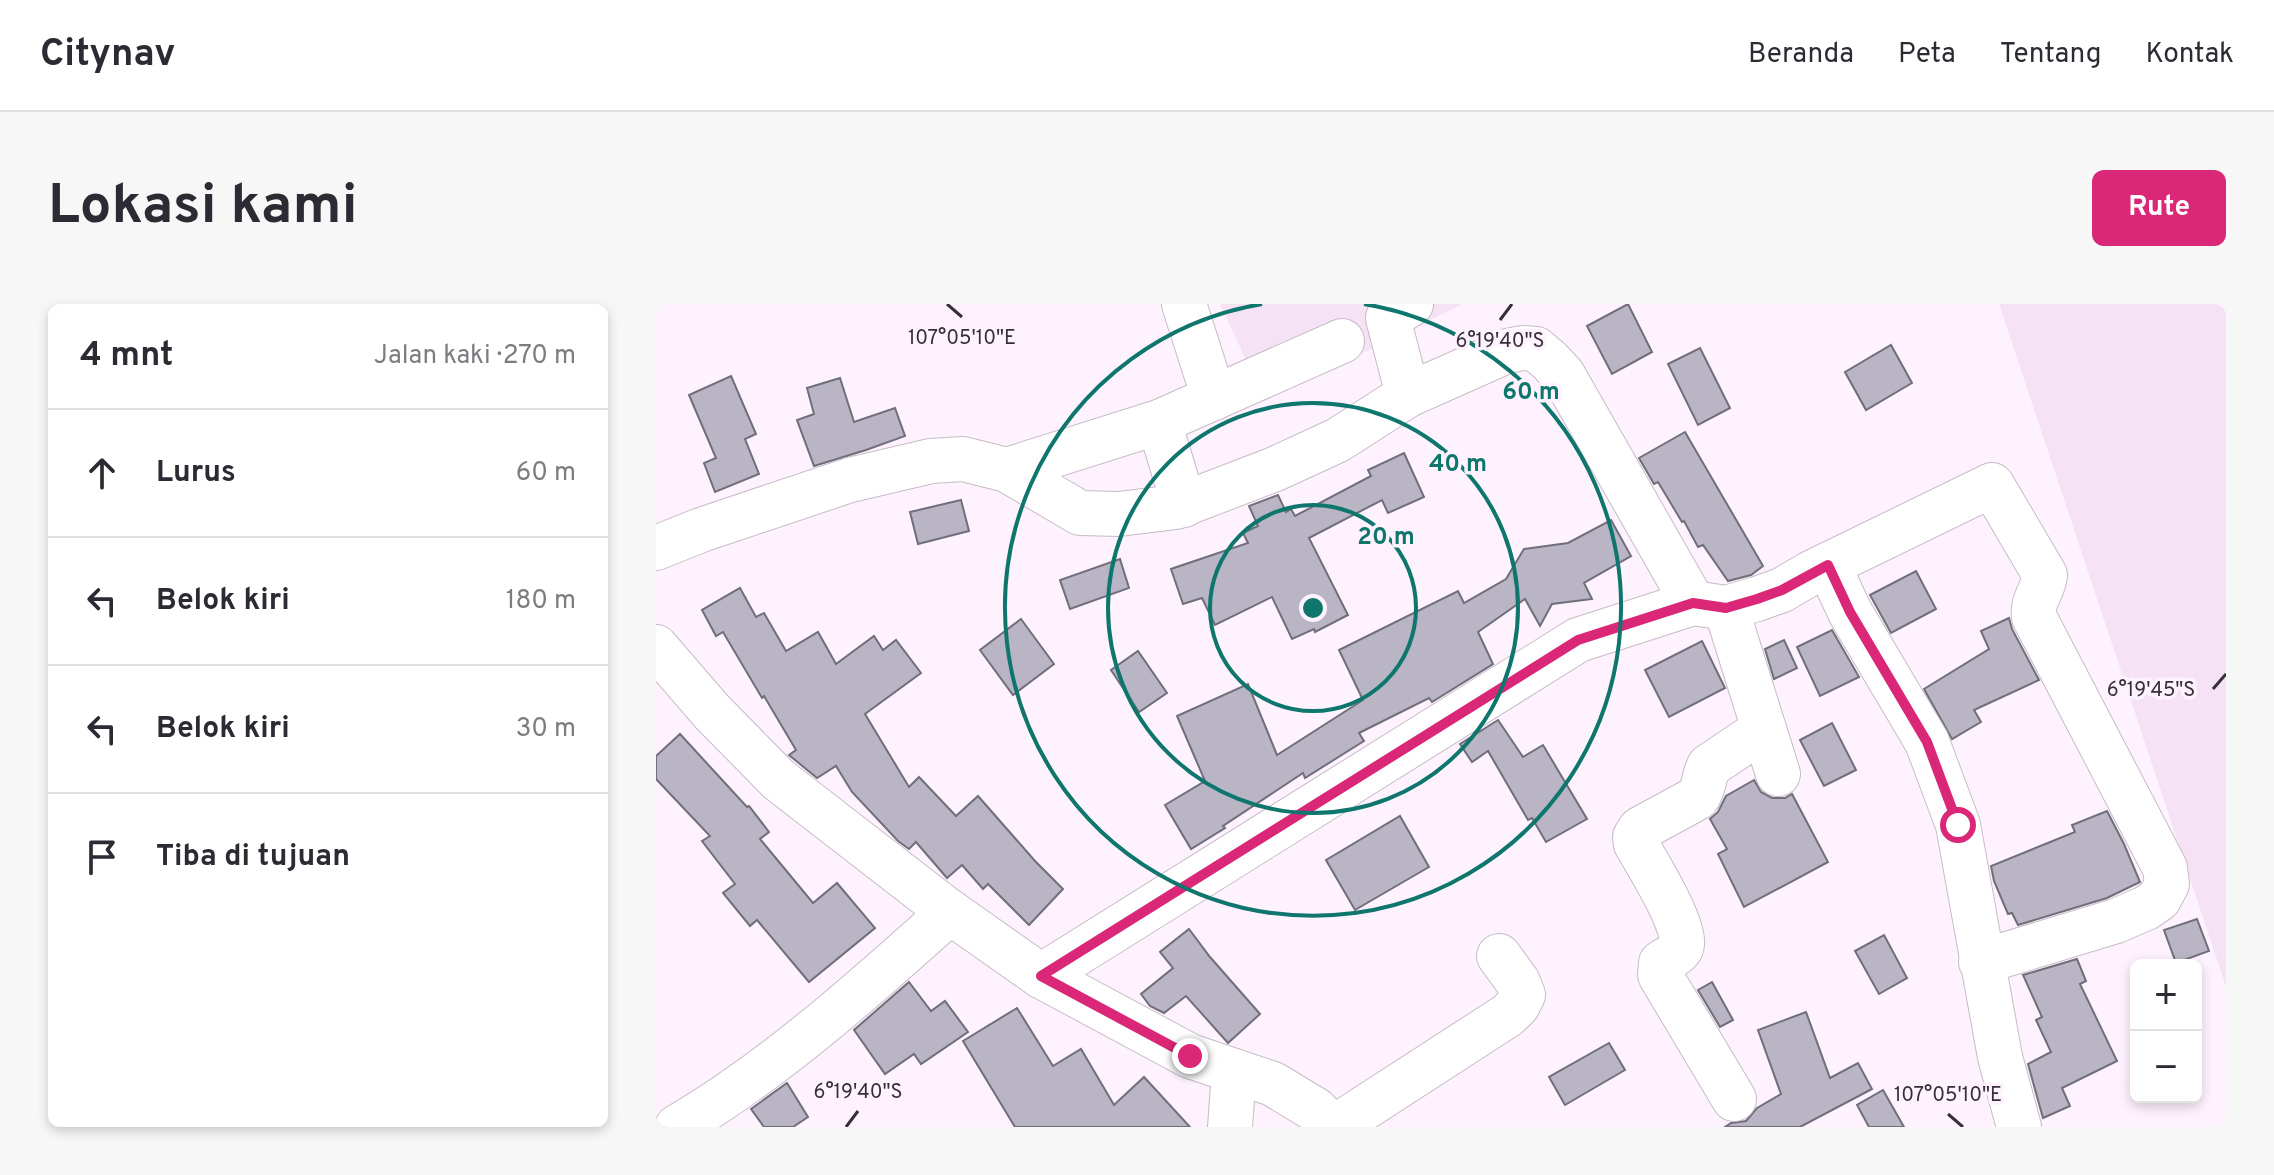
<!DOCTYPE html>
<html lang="id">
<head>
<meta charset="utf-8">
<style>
	:root { --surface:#fff; --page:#f7f7f7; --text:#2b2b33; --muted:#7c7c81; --line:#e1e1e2; --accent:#db2777 }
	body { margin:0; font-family:Overpass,sans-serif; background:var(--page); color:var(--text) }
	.controls { position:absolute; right:24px; bottom:24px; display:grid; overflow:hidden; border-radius:12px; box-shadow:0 4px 12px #0003 }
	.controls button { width:72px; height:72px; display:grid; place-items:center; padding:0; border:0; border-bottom:2px solid var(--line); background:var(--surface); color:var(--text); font:40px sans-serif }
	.stop { position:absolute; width:24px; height:24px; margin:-18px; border:6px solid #db2777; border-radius:50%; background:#fff }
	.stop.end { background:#db2777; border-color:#fff; box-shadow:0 2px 8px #0008 }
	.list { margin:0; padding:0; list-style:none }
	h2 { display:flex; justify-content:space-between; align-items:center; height:104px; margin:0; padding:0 32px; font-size:34px }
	h2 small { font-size:26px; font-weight:400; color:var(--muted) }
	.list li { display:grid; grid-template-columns:52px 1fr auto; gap:24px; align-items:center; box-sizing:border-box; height:128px; padding:0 32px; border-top:2px solid var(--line) }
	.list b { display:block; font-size:30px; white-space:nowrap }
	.list em { font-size:26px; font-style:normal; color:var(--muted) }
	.icon { flex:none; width:44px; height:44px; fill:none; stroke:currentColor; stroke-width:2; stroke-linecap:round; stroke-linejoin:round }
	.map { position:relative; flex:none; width:1570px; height:823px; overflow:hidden; border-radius:12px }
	header { display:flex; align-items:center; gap:48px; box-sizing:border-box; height:112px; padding:0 40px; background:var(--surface); border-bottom:2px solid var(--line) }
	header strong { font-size:38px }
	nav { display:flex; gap:44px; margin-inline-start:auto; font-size:28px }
	.intro { display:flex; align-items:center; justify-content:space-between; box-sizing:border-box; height:192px; padding:0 48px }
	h1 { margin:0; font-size:56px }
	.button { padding:20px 36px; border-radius:12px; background:var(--accent); color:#fff; font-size:28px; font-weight:700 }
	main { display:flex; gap:48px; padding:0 48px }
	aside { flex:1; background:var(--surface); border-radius:12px; box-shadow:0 4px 12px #0003 }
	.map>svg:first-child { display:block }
	.built { fill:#f5e3f5 }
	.building { fill:#b9b5c4; stroke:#716e7b; stroke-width:2 }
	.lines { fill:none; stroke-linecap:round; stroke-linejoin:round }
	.minor-casing { stroke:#c7bbc7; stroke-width:46 }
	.minor { stroke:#fff; stroke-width:44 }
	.route { stroke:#db2777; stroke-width:10 }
	.ticks { fill:none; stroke:#353035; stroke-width:3 }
	.ring { fill:none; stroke:#0f766e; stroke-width:4 }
	.ticks-label { font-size:20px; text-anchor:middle; fill:#353035; stroke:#fff2ff; stroke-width:7; stroke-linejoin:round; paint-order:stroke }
	.centre { fill:#0f766e; stroke:#fff2ff; stroke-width:4 }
	.ring-label { font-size:24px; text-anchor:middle; font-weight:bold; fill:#0f766e; stroke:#fff2ff; stroke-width:7; stroke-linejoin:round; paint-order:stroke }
</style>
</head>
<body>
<header>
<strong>Citynav</strong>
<nav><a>Beranda</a><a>Peta</a><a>Tentang</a><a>Kontak</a></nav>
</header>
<div class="intro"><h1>Lokasi kami</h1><a class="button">Rute</a></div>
<main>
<aside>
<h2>4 mnt<small>Jalan kaki · 270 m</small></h2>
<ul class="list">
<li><svg class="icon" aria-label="ahead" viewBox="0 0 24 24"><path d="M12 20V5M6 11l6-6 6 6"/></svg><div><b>Lurus</b></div><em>60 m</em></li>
<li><svg class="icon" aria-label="left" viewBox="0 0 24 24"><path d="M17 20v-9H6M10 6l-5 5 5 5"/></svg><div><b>Belok kiri</b></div><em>180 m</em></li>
<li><svg class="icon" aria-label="left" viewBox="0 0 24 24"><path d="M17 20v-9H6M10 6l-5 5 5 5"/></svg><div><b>Belok kiri</b></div><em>30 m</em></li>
<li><svg class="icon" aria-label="arrive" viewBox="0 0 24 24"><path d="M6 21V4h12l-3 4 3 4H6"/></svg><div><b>Tiba di tujuan</b></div></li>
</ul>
</aside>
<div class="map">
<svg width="1570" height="823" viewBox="0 0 1570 823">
	<rect width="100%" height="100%" fill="#fff2ff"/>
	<!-- built -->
	<g class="built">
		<path d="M564 0H807L609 97Z"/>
		<path d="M1343 0H1570V683Z"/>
	</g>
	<!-- building -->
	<g class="building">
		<path d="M972 0 996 48 956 70 931 22Z"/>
		<path d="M1235 41 1256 79 1210 106 1189 68Z"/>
		<path d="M1044 44 1074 104 1042 121 1012 60Z"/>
		<path d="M75 72 100 130 89 135 103 170 59 188 48 159 60 154 33 91Z"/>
		<path d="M184 74 198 118 239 104 249 132 210 146 158 162 141 116 158 110 151 84Z"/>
		<path d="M1029 128 1107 262 1095 271 1072 277 1047 241 1042 243 1028 217 1026 218 1002 178 998 180 983 154Z"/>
		<path d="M748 149 768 193 732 209 726 196 653 234 692 311 659 328 658 325 636 335 616 293 559 321 546 294 527 300 515 265 592 239 587 229 602 222 593 202 622 191 630 208 635 205 639 212 715 172 712 166Z"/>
		<path d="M305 196 313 227 262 240 254 208Z"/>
		<path d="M955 216 975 252 928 279 936 295 896 300 884 322 869 295 822 328 837 360 776 398 773 394 703 429 708 437 649 474 647 469 567 522 569 524 535 545 509 501 549 477 521 412 592 380 621 451 707 396 683 346 802 287 808 299 850 275 868 245 912 239Z"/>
		<path d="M464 255 473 284 414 305 404 276Z"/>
		<path d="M1260 267 1280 305 1235 329 1214 291Z"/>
		<path d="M84 284 100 313 108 309 130 347 162 328 180 360 218 332 227 346 240 336 265 369 209 410 253 483 263 473 300 512 322 492 379 557 407 585 373 621 332 580 327 585 306 561 291 574 260 538 253 545 242 537 196 488 180 462 161 474 133 451 140 446 108 392 106 394 67 328 60 332 46 306Z"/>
		<path d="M1353 314 1356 325 1383 376 1318 406 1325 418 1296 435 1268 385 1333 345 1325 327Z"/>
		<path d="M365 315 398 360 357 391 324 346Z"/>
		<path d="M1176 326 1203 373 1164 392 1141 343Z"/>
		<path d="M1128 336 1141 364 1118 375 1109 345Z"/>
		<path d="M1046 337 1069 384 1013 413 989 366Z"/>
		<path d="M482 347 511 389 483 408 455 366Z"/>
		<path d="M842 416 867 453 887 441 931 515 890 538 876 514 872 516 832 447 816 458 804 440Z"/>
		<path d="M1176 419 1200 466 1168 482 1144 436Z"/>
		<path d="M24 430 91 503 93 502 113 528 104 535 157 599 181 579 219 624 153 678 101 616 94 622 67 589 79 580 46 537 54 532 0 475V452Z"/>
		<path d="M1098 476 1105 488 1116 494H1129L1136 490 1172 558 1088 603 1062 550 1071 545 1054 515 1062 508 1070 492Z"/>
		<path d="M1451 507 1468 540 1484 578 1451 594 1362 621 1356 609 1352 610 1338 577 1335 562 1419 528 1416 521Z"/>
		<path d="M744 512 773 563 699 606 670 556Z"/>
		<path d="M1541 615 1553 647 1520 659 1508 626Z"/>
		<path d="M533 625 554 653 604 710 572 739 530 692 508 709 494 702 485 690 517 664 504 648Z"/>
		<path d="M1228 631 1251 674 1223 690 1199 647Z"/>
		<path d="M1421 655 1430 677 1424 680 1461 757 1406 784 1414 802 1387 814 1372 760 1395 748 1380 716 1386 713 1367 671Z"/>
		<path d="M253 678 275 707 289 697 312 728 265 760 258 750 229 770 198 726Z"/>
		<path d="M1056 678 1077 716 1064 723 1042 686Z"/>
		<path d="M361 704 397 762 425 745 458 801 488 773 534 823H359L307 737Z"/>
		<path d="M1150 708 1174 774 1202 759 1216 785 1144 823H1069L1075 819 1090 817 1101 804 1125 790 1102 726Z"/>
		<path d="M953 739 969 766 909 801 893 773Z"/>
		<path d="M131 779 152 813 137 823H108L95 805Z"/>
		<path d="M1227 786 1248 823H1213L1201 801Z"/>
	</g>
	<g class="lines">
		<defs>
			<g id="minor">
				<path d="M528 0 558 94"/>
				<path d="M752 91 732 14 755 0"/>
				<path d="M503 118 528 201"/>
				<path d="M351 166 503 118 686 37"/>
				<path d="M0 244 45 226 194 176 275 157 307 155 351 166 424 209 463 210 520 203 619 165 682 136 752 91 851 47 866 44 880 45 894 57 907 71 1037 299"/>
				<path d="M1172 261 1194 308 1271 438 1302 521 1344 753 1363 823"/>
				<path d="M1070 304 1122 470"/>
				<path d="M0 343 56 408 123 476 287 603 385 672 534 752 617 780 660 806 676 823"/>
				<path d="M385 672 922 336 1037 299 1070 304 1101 295 1126 286 1155 269 1336 181 1389 271C1388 286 1375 297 1378 313L1509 564 1511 580 1503 595 1490 604 1460 617 1325 658"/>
				<path d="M1078 795 1004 671 1005 659C1011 654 1021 651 1025 644 1034 628 990 557 980 540L979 533 984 525 1041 494C1049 484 1047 473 1053 462L1108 425"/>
				<path d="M21 823C121 764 208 685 294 608"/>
				<path d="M574 823 578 767"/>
				<path d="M679 823 852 711 862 701 867 691 862 678 843 652"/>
			</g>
		</defs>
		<!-- minor casing -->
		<use href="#minor" class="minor-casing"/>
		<!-- minor -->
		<use href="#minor" class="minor"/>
	</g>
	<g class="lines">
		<!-- route -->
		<path class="route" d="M534 752 385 672 922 336 1037 299 1070 304 1101 295 1126 286 1172 261 1194 308 1271 438 1302 521"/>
	</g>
	<!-- ticks -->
	<path class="ticks" d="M291 0 306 13M844 16 856 0M1557 385 1570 370M1292 810 1307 823M190 823 202 807"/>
	<!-- distance rings -->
	<g class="ring">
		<circle cx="657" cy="304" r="103"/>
		<circle cx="657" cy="304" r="205"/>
		<path d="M708 0A308 308 0 1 1 606 0"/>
	</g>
	<g class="ticks-label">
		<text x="306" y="40">107°05'10"E</text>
		<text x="844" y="43">6°19'40"S</text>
		<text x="1495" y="392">6°19'45"S</text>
		<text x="202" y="794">6°19'40"S</text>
		<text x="1292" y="797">107°05'10"E</text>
	</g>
	<circle cx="657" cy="304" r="12" class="centre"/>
	<g class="ring-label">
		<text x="875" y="95">60 m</text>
		<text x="802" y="167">40 m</text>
		<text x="730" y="240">20 m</text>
	</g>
</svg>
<div class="controls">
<button>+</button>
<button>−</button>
</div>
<div class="stop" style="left:1302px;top:521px"></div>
<div class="stop end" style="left:534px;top:752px"></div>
</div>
</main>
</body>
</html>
